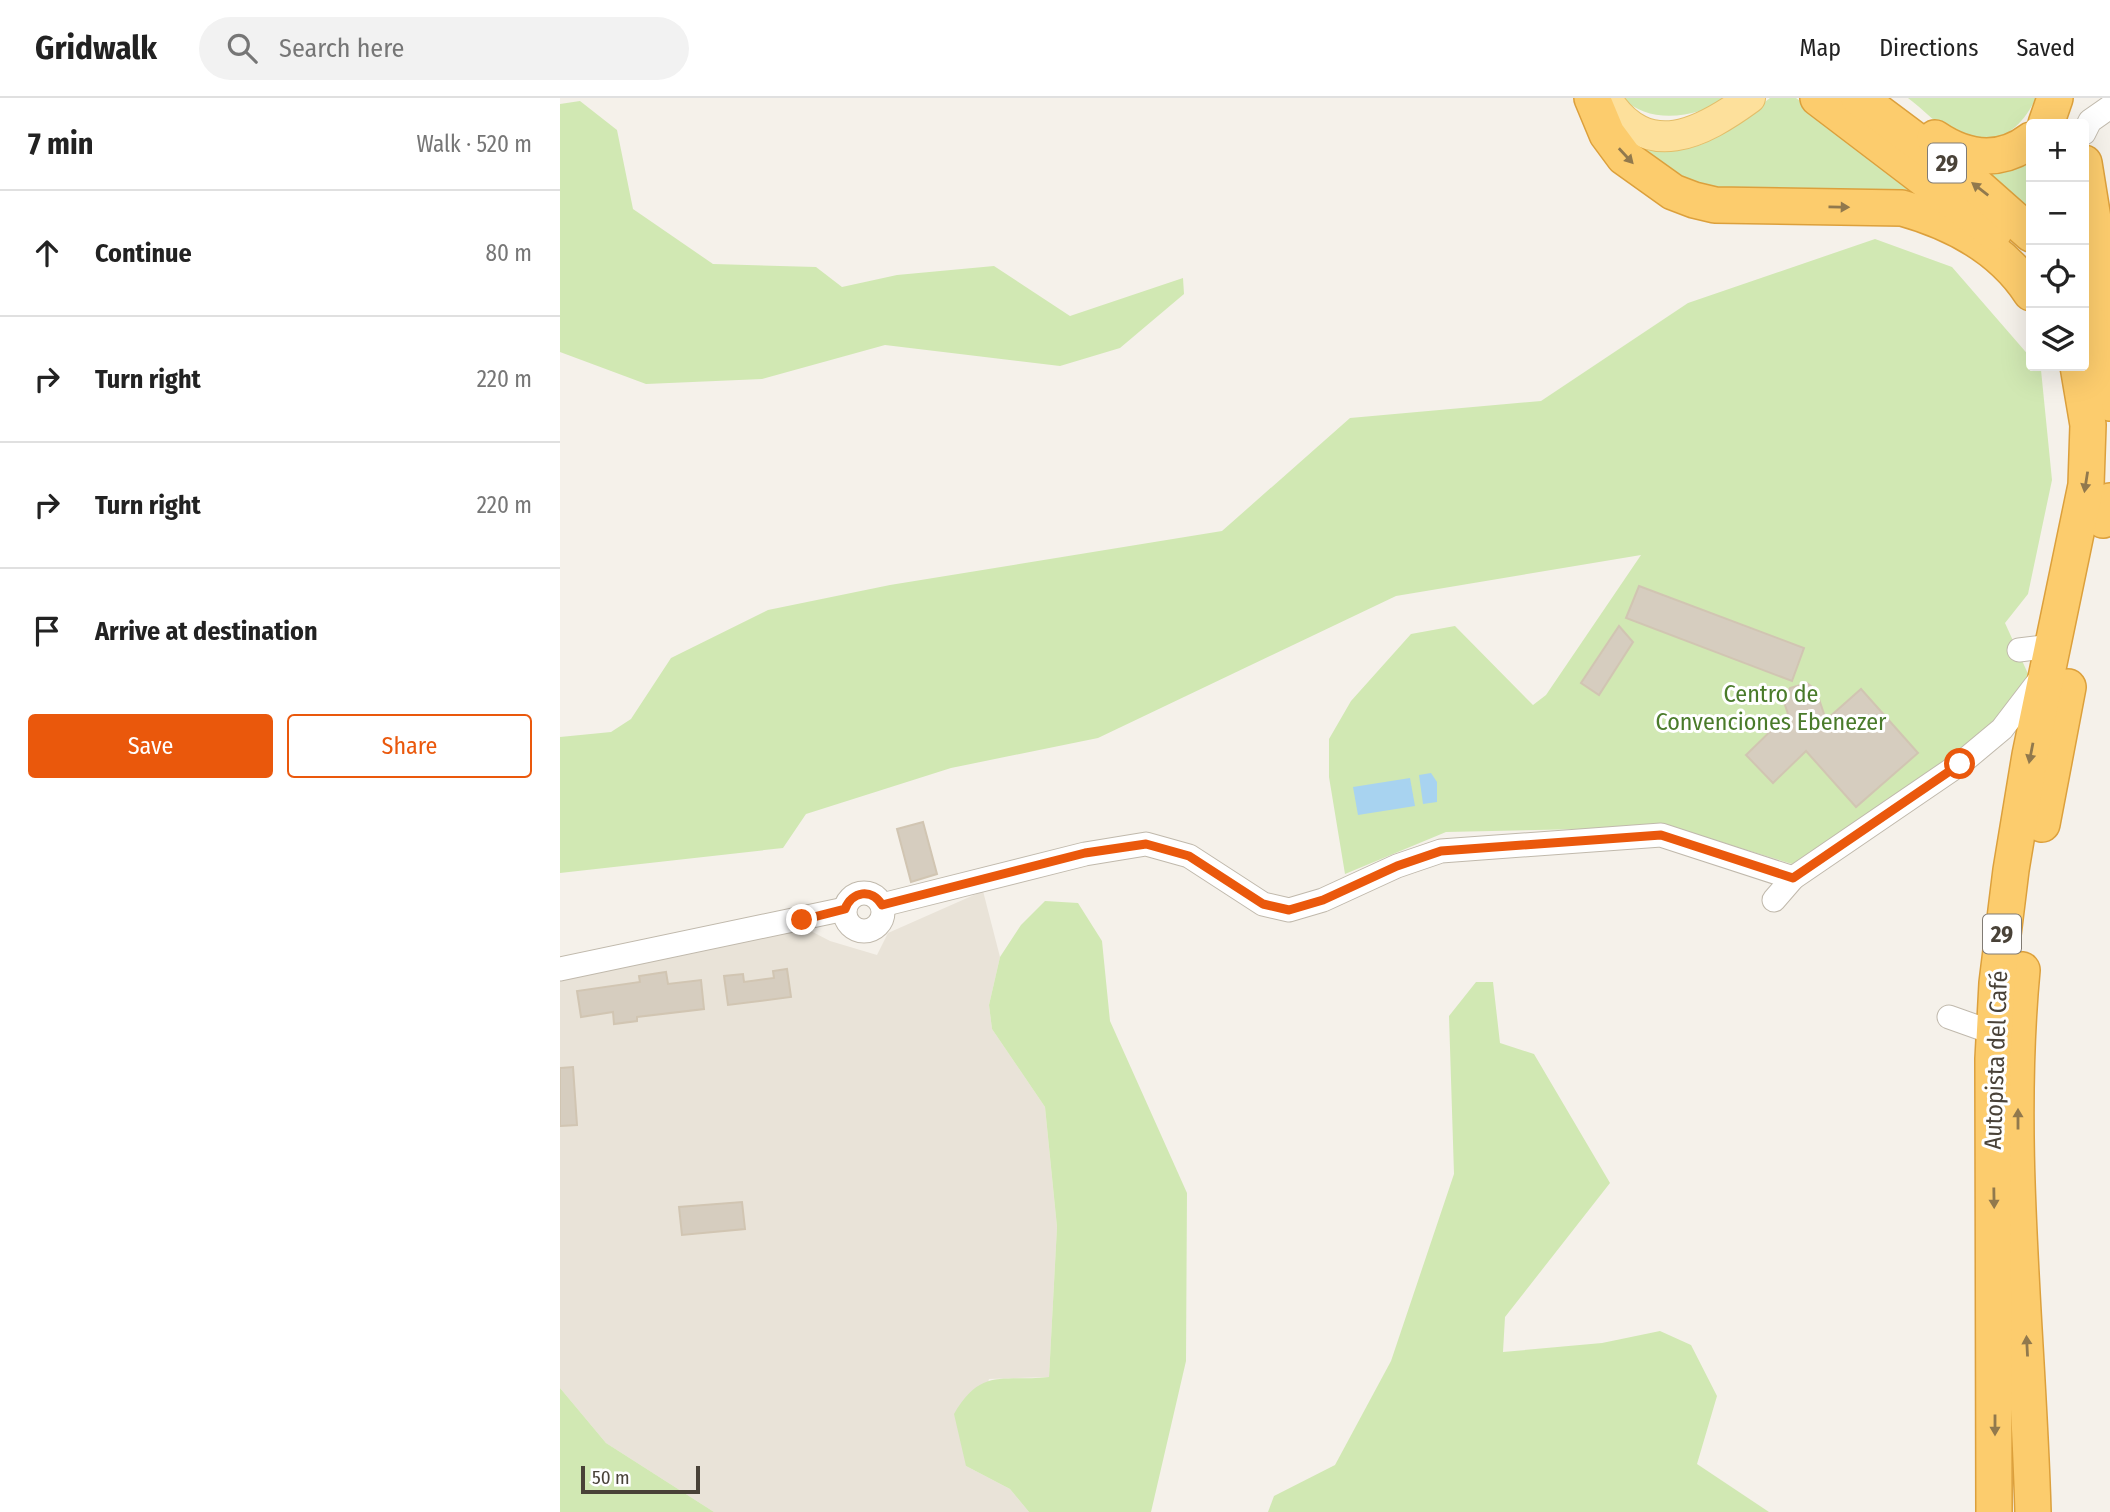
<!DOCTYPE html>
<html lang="en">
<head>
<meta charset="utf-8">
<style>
	:root { --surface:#fff; --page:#f2f2f2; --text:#222; --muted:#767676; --line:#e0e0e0; --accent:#ea580c }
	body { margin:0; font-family:"Fira Sans Condensed",sans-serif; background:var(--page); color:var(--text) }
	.controls { position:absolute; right:21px; top:21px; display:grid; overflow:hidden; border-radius:7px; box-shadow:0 7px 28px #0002 }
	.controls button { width:63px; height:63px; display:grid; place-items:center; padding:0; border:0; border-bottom:2px solid var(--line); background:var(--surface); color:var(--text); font:35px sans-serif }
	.scale { position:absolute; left:21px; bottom:18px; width:119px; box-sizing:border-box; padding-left:7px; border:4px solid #494238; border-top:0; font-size:19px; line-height:24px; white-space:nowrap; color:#494238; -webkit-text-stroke:5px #fff; paint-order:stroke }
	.stop { position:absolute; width:21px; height:21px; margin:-16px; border:5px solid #ea580c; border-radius:50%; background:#fff }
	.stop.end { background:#ea580c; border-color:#fff; box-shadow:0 2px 7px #0008 }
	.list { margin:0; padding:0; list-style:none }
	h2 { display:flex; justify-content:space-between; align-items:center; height:91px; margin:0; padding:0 28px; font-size:30px }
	h2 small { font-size:23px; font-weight:400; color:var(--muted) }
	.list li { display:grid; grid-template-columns:46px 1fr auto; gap:21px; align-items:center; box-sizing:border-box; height:126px; padding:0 28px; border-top:2px solid var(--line) }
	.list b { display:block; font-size:26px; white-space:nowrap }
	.list em { font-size:23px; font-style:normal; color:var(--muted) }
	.actions { display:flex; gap:14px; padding:21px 28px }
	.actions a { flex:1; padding:16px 0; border:2px solid var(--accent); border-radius:7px; text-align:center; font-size:24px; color:var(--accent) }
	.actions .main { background:var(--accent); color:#fff }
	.icon { flex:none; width:38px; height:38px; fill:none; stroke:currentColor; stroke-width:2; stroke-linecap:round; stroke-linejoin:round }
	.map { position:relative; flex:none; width:1550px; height:1414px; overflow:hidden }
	header { display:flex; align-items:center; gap:42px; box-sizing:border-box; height:98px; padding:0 35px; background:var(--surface); border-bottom:2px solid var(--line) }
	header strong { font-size:33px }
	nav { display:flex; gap:38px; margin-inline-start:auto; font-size:24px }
	.search { width:490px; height:63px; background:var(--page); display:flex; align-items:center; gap:18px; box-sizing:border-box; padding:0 24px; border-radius:38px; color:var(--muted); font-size:26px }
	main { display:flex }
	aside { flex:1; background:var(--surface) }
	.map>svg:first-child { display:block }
	.residential { fill:#e9e3d8 }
	.green { fill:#d1e8b3 }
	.water { fill:#a8d3f0 }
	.building { fill:#d6cdbf; stroke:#d1c5b2; stroke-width:2 }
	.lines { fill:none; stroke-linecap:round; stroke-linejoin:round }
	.minor-casing { stroke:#c0b9ac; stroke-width:25 }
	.major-casing { stroke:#e3be6a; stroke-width:32 }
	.highway-casing { stroke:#dca03c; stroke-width:38 }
	.minor { stroke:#fff; stroke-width:23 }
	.major { stroke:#fde09b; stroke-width:30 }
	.highway { stroke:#fccc6d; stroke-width:35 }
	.oneway { fill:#91794d }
	.route { stroke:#ea580c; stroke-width:9 }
	.labels { text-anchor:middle; stroke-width:6; stroke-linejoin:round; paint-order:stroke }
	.shield { fill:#fff; stroke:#807b74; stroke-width:2 }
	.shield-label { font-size:23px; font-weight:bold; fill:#494238 }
	.park-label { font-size:24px; fill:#4a7b2b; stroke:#fff }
	.street-label { font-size:24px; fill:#494238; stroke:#fff }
</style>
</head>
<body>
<header>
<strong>Gridwalk</strong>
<div class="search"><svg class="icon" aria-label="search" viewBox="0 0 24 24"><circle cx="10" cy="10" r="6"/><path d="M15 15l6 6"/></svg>Search here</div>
<nav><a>Map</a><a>Directions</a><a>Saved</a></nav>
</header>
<main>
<aside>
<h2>7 min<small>Walk · 520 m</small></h2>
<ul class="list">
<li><svg class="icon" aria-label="ahead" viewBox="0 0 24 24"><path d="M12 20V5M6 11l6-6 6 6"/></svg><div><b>Continue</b></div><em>80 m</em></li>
<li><svg class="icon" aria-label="right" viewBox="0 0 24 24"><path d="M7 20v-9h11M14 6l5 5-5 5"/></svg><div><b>Turn right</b></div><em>220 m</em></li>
<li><svg class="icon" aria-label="right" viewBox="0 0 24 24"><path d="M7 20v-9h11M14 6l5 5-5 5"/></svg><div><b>Turn right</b></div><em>220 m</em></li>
<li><svg class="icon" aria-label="arrive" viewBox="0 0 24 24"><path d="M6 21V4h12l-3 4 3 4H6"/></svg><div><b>Arrive at destination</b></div></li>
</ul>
<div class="actions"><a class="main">Save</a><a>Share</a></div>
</aside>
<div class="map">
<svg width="1550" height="1414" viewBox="0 0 1550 1414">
	<rect width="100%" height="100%" fill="#f5f1ea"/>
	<!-- residential -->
	<path class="residential" d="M423 793 440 859 429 907 432 931 485 1009 497 1129 489 1279 429 1281 406 1368 450 1391 469 1414H154L46 1345 0 1290V882L71 863 247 831 270 843 317 857 328 835Z"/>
	<!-- green -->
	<g class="green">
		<path d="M1063 0H1166C1138 20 1088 27 1063 0Z"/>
		<path d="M1210 0H1236L1413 128 1144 97 1059 35C1123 74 1159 40 1210 0Z"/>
		<path d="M1348 0H1476C1461 32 1434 53 1396 37 1379 29 1363 11 1348 0Z"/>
		<path d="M20 3 57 32 73 111 153 166 256 169 282 189 337 177 434 168 510 218 623 180 624 196 560 250 500 268 325 247 202 281 86 286 0 254V6Z"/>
		<path d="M1471 58V120L1424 74Z"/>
		<path d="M1315 141 1392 169 1471 260V268H1478L1481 272 1492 382 1468 496 1445 525 1469 578 1417 643 1365 683 1232 766 1112 729 886 734 785 776 769 679V641L791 603 851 536 895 528 973 607 986 597 1081 457 836 498 538 640 391 670 246 716 223 750 0 775V639L51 634 71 621 111 560 208 512 330 487 662 433 790 320 981 303 1128 205Z"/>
		<path d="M485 803 518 805 542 843 550 923 627 1095 626 1263 591 1414H469L450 1391 406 1368 394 1316C421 1269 443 1284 489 1279L497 1129 485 1009 432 931 429 907 440 859 461 827Z"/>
		<path d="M916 884H933L940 945 974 956 1050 1085 945 1219 943 1254 1042 1245 1100 1233 1131 1247 1157 1298 1137 1366 1209 1414H708L714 1398 775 1367 831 1263 894 1076 889 918Z"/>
		<path d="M0 1290 46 1345 154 1414H0Z"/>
	</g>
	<!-- water -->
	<g class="water">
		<path d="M871 675 877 684V704L863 706 859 677Z"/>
		<path d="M850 680 855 708 798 717 793 689Z"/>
	</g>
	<!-- building -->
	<g class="building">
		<path d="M1079 488 1244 550 1232 583 1066 520Z"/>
		<path d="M1059 528 1073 544 1039 597 1021 585Z"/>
		<path d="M1247 585 1256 592 1266 622 1301 591 1358 655 1296 709 1246 653 1213 685 1186 657 1228 616 1224 604 1230 590Z"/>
		<path d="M363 724 377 776 351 784 337 731Z"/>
		<path d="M227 871 231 899 168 907 164 878 183 876 184 884 214 880 213 873Z"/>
		<path d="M106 874 108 886 141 882 144 911 77 919V923L54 926 53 914 21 919 17 893 80 884 79 878Z"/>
		<path d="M13 969 17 1027 0 1028V970Z"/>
		<path d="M182 1104 185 1131 122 1137 119 1109Z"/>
	</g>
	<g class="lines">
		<defs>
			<g id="minor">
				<path d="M1524 35 1530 23 1550 9"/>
				<path d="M1459 552 1492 548"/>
				<circle cx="304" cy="814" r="19"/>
				<path d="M1214 802 1233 780 1400 666 1442 631 1481 580"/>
				<path d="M322 807 525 756 586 746 629 758 703 806 729 812 763 802 837 768 881 753 1101 737 1233 780"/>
				<path d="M0 871 285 811"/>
				<path d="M1389 919 1434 935"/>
			</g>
			<path id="major" d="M1046 0C1087 65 1142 35 1190 0"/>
			<g id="highway">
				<path d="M1032 0 1047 36 1064 59 1113 94 1134 102 1155 107 1342 110C1392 124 1442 150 1471 195"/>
				<path d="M1258 0 1434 134"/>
				<path d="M1299 0 1418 89 1471 136"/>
				<path d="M1486 26 1495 0"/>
				<path d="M1375 40C1406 61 1440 66 1471 42"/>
				<path d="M1524 65 1550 226"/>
				<path d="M1524 215 1537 246 1550 305"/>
				<path d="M1543 422 1550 403"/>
				<path d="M1482 726 1508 589"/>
				<path d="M1462 872C1445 1052 1468 1234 1473 1414"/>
				<path d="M1434 1414 1433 961 1437 885 1451 772 1470 657 1526 387 1528 327 1518 268"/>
			</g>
		</defs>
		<!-- minor casing -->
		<use href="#minor" class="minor-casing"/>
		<!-- major casing -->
		<use href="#major" class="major-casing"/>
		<!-- highway casing -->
		<use href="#highway" class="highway-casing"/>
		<!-- minor -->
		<use href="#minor" class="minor"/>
		<!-- major -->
		<use href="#major" class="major"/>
		<!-- highway -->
		<use href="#highway" class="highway"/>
	</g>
	<!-- one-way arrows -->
	<defs><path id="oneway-solid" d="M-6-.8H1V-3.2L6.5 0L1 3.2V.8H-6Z" transform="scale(1.75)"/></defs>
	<g class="oneway">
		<use href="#oneway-solid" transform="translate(1066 58) rotate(47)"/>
		<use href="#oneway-solid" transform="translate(1420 91) rotate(-142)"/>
		<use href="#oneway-solid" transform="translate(1279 109) rotate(1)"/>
		<use href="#oneway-solid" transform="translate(1526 384) rotate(99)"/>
		<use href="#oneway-solid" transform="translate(1471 655) rotate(101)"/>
		<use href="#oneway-solid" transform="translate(1458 1021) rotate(-90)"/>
		<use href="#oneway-solid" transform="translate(1434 1100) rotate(89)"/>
		<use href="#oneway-solid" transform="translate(1467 1248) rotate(-93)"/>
		<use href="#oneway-solid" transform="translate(1435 1327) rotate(90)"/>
	</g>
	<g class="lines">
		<!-- route -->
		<path class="route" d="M242 822 285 811C292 793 312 790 322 807L525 755 586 746 629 758 703 806 729 812 763 802 837 768 881 753 1101 737 1233 780 1400 666"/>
	</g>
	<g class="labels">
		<!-- shield labels -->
		<g class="shield">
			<rect x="1368" y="45.5" width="38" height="39" rx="5"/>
			<rect x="1423" y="816.5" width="38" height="39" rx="5"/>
		</g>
		<g class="shield-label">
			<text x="1387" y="73">29</text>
			<text x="1442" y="844">29</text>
		</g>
		<!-- park labels -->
		<g class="park-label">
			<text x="1211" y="604">Centro de<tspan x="1211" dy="28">Convenciones Ebenezer</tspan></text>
		</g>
		<!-- street labels -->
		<g class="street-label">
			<text transform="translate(1436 962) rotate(-88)" y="8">Autopista del Café</text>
		</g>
	</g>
</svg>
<div class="controls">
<button>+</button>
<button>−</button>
<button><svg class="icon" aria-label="locate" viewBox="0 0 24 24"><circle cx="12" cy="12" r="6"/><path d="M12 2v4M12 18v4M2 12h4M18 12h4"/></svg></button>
<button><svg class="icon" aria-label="layers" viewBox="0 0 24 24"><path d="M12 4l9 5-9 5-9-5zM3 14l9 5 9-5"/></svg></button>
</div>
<div class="scale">50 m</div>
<div class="stop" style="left:1400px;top:666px"></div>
<div class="stop end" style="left:242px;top:822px"></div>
</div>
</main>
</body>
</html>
